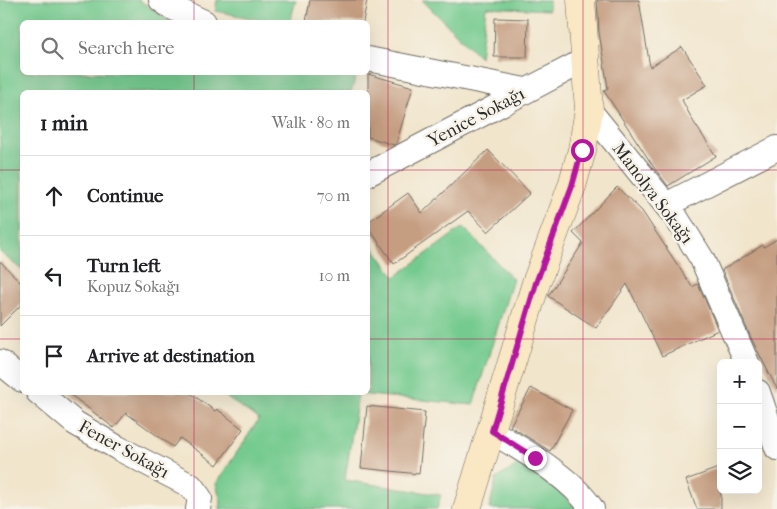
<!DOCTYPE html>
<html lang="en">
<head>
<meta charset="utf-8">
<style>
	:root { --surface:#fff; --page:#f6f6f6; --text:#202124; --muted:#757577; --line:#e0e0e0 }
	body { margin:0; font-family:"IM FELL French Canon",serif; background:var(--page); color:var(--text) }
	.controls { position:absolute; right:15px; bottom:15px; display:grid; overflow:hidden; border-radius:8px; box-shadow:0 5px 20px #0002 }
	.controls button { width:45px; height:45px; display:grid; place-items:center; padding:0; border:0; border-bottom:1px solid var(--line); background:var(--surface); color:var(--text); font:25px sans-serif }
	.stop { position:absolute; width:15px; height:15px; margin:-11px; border:4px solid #b5179e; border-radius:50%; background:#fff }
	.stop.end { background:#b5179e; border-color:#fff; box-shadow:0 1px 5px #0008 }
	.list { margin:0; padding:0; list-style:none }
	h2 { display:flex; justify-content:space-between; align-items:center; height:65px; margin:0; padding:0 20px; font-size:21px }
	h2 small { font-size:16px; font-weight:400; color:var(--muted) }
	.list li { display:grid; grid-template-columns:32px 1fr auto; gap:15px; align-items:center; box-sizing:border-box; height:80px; padding:0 20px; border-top:1px solid var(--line) }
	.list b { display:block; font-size:19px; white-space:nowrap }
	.list p { margin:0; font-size:16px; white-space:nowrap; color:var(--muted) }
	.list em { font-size:16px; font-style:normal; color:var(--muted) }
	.icon { flex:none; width:28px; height:28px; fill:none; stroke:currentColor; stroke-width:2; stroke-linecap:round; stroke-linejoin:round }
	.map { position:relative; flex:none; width:777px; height:509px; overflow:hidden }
	.search { position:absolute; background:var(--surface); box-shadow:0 5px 20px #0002; left:20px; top:20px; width:350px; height:55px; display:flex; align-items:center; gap:12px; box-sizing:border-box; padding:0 18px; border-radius:8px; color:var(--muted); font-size:19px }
	.panel { position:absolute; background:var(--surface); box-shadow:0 5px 20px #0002; left:20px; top:90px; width:350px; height:305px; border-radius:8px }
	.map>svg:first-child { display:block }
	.green { fill:#74ca8f; stroke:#507a5d }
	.building { fill:#c59d81 }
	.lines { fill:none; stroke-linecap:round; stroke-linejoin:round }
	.street-casing { stroke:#706c63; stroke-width:26 }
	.secondary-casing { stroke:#706c63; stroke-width:29 }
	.street { stroke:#fff; stroke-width:24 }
	.secondary { stroke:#fae7c3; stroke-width:28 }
	.route { stroke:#b5179e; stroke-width:6 }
	.grid { fill:none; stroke:#c2185b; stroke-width:1; stroke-opacity:0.55 }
	.labels { text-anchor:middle; stroke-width:5; stroke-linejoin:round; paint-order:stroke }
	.street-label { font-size:18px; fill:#2b2b2b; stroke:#f7f3e8 }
</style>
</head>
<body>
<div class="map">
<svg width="777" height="509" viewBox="0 0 777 509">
	<rect width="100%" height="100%" fill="#f7f3e8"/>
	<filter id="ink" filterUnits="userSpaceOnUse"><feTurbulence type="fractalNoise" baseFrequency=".02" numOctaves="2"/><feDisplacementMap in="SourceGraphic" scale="10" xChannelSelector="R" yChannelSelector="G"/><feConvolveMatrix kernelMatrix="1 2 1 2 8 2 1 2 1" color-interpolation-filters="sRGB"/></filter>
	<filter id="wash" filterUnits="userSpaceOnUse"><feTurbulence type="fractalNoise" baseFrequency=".0096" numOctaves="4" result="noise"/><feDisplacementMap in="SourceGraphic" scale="20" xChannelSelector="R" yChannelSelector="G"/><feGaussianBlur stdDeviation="1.12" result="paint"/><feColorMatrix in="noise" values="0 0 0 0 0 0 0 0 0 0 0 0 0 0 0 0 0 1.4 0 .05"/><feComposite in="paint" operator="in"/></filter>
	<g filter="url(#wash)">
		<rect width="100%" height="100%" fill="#f1e5cc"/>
		<!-- green -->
		<g class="green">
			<path d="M0 0H139L171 22H22V72L357 73 351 92H22V270L0 252Z"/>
			<path d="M217 0H296L290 22H272L215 11Z"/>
			<path d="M422 0H549V10L486 7 480 57Z"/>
			<path d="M463 227 513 279 473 405 358 394 345 480 441 495 437 509H220L221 502 216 484 259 419 227 398 231 393 368 392V240L395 277Z"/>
			<path d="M521 463 547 479 577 509H489L496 479Z"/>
		</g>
		<g id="blocks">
			<!-- building -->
			<g class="building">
				<path d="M310 0H367L363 22H306Z"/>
				<path d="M597 0H639L650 67 682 47 707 85 682 100 693 121 716 156 668 186 653 166 604 91 608 88 599 32Z"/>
				<path d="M495 18 528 19 527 57H494Z"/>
				<path d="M368 74 413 87 396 144 394 145 368 137Z"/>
				<path d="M488 150 530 193 488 232 468 211 394 264 368 227V222L408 193 422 213Z"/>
				<path d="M617 187 642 211 692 287 698 284 718 330 662 356 627 284 596 328 548 296 583 243 573 233Z"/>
				<path d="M777 239V389L751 338 722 270 763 245 764 247Z"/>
				<path d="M0 261 22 284V304L0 326Z"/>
				<path d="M531 388 572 410 550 451 510 426Z"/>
				<path d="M67 392H189L215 411 217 409 243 429 217 465 180 438 173 447 126 413 114 428Z"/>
				<path d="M367 406 425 412 419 474 361 468Z"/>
				<path d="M721 467V509H697L686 480Z"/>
			</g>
		</g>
	</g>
	<g filter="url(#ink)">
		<use href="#blocks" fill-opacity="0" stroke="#706c63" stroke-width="1"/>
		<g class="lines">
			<defs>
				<g id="street">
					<path d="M161 0 171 7 204 22"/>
					<path d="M368 59 525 90"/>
					<path d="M589 110 675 216 689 238 702 259 747 363"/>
					<path d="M368 174 585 60"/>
					<path d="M666 205 777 148"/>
					<path d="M0 362 22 380"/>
					<path d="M38 392 75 423 118 448 191 486 200 498 198 509"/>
					<path d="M758 392 777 448"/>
					<path d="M491 431C524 451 571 477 592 509"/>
				</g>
				<path id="secondary" d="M467 509 536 283 572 186 582 150 589 110 581 0"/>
			</defs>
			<!-- street casing -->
			<use href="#street" class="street-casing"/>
			<!-- secondary casing -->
			<use href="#secondary" class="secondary-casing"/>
			<!-- street -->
			<use href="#street" class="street"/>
			<!-- secondary -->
			<use href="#secondary" class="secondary"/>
		</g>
	</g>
	<g class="lines" filter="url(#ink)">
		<!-- route -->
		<path class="route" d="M535 458 492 431 536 283 572 186 582 150"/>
	</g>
	<!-- grid -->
	<path class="grid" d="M194 0V22M388 0V509M583 0V509M194 72V92M0 170H22M368 170H777M0 339H22M368 339H777M194 392V509"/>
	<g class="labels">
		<!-- street labels -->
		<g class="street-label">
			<text transform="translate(476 117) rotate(-28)" y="6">Yenice Sokağı</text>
			<text transform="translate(653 193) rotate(53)" y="6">Manolya Sokağı</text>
			<text transform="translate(124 449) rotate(29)" y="6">Fener Sokağı</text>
		</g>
	</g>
</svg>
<div class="controls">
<button>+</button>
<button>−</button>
<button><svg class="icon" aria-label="layers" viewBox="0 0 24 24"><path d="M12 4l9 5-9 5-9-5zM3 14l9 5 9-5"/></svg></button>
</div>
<div class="stop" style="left:582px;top:150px"></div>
<div class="stop end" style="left:535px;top:458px"></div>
<div class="search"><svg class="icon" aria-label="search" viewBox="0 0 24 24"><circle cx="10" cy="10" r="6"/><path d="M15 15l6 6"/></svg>Search here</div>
<section class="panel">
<h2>1 min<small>Walk · 80 m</small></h2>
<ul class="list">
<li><svg class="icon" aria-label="ahead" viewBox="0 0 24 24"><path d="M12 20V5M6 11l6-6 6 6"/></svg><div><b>Continue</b></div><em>70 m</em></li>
<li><svg class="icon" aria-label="left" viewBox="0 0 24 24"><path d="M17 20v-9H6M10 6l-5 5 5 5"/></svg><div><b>Turn left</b><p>Kopuz Sokağı</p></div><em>10 m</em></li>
<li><svg class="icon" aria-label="arrive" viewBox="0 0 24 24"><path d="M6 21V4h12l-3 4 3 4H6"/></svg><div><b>Arrive at destination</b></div></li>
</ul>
</section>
</div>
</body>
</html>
